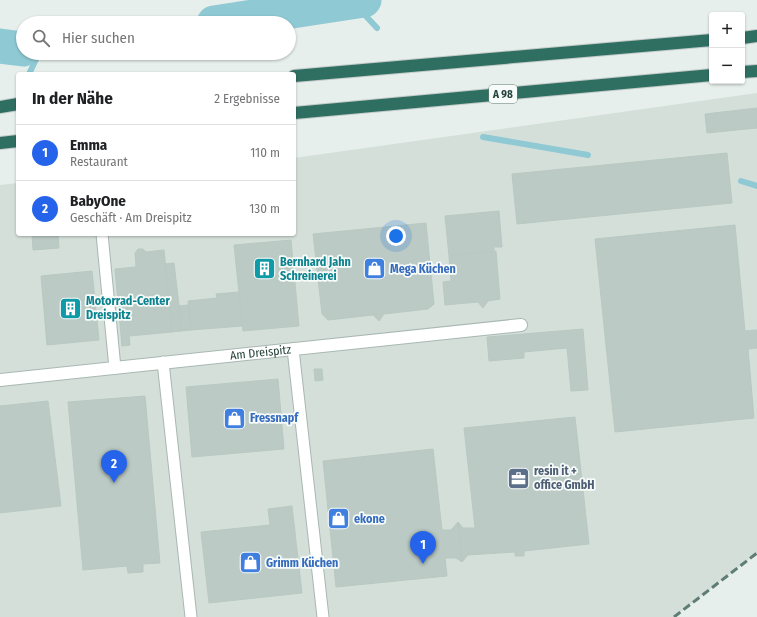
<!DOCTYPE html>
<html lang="de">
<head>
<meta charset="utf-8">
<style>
	:root { --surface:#fff; --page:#f6f6f6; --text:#202124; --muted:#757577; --line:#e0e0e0; --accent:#2563eb }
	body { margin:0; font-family:"Fira Sans Condensed",sans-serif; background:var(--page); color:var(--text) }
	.controls { position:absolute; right:12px; top:12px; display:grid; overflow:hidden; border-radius:4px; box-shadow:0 1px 3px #0004 }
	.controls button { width:36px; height:36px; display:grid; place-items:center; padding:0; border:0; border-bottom:1px solid var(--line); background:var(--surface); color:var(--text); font:20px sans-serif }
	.you { position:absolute; left:396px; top:236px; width:14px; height:14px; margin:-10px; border:3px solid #fff; border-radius:50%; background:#1a73e8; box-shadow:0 0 0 6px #1a73e833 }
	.badge { display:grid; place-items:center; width:26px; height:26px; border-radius:50%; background:var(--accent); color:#fff; font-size:13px; font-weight:700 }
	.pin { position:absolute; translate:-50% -33px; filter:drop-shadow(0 1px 2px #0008) }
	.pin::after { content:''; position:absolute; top:21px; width:14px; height:12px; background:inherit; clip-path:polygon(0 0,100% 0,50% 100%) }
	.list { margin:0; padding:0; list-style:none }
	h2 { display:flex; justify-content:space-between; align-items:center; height:52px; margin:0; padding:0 16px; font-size:17px }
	h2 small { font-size:13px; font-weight:400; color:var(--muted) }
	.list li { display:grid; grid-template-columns:26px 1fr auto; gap:12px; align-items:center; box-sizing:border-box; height:56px; padding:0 16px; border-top:1px solid var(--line) }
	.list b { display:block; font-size:15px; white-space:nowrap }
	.list p { margin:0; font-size:13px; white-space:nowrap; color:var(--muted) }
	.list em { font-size:13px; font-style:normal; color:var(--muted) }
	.icon { flex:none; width:22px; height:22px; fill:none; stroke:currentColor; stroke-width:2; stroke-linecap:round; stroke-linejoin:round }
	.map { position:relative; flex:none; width:757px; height:617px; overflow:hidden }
	.search { position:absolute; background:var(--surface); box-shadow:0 1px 3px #0004; left:16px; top:16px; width:280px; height:44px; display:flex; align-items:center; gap:10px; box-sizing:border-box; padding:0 14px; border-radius:22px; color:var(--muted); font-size:15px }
	.panel { position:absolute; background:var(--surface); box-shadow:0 1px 3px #0004; left:16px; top:72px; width:280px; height:164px; border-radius:4px }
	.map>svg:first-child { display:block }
	.built { fill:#d4dfda }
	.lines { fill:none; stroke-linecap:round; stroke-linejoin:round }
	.stream { stroke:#8ec9d4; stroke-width:6 }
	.river { stroke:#8ec9d4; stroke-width:35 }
	.building { fill:#bbcac4; stroke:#b8c9c2 }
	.lane-casing { stroke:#a8b8b2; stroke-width:13 }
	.street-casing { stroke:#a8b8b2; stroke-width:14 }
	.highway-casing { stroke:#c2cac8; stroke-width:14 }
	.lane { stroke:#fff; stroke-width:11 }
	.street { stroke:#fff; stroke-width:12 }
	.highway { stroke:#2f6f62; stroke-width:12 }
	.rail { stroke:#5f7d75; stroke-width:3; stroke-dasharray:8 4; stroke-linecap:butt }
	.labels { text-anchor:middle; stroke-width:3.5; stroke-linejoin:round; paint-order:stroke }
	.shield { fill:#f7fbf9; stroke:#637a73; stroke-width:1 }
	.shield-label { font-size:11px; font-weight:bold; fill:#24423a }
	.culture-label { font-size:12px; font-weight:bold; fill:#0d838f; stroke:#f7fbf9; text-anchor:start }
	.shop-label { font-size:12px; font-weight:bold; fill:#366cbe; stroke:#f7fbf9; text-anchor:start }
	.street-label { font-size:12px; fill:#24423a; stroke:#f7fbf9 }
	.service-label { font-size:12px; font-weight:bold; fill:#4e5e75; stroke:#f7fbf9; text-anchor:start }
</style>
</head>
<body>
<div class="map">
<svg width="757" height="617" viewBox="0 0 757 617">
	<rect width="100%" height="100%" fill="#e6efeb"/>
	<!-- built -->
	<path class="built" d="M757 93V553L674 617H0V185L18 183V234H294V158Z"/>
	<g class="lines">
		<!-- stream -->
		<g class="stream">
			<path d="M352 1 377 28"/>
			<path d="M29 74 39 53"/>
			<path d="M483 137 588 155"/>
			<path d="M741 181 757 186"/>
		</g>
		<!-- river -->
		<g class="river">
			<path d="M214 23 364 0"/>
			<path d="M0 46 23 49"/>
		</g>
	</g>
	<!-- building -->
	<g class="building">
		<path d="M757 108V128L707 133 705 114Z"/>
		<path d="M727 153 732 203 517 224 512 174Z"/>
		<path d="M499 211 502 247H494V252L449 256 445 216Z"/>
		<path d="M426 223 434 304 428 309 384 314 379 321 373 315 328 320 322 314 313 234Z"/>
		<path d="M735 225 745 331 757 330V348L748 349 754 418 615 432 595 239Z"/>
		<path d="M32 234H58L59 248 33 250Z"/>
		<path d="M291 240 299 326 243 331 234 245Z"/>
		<path d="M138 249H143L146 252 164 250 172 332 129 336 130 345 122 346 115 269 136 267 135 253Z"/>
		<path d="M496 251 500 299 488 301 483 308 478 302 445 305 443 282 451 281 449 256Z"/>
		<path d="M174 263 180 314 171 315 165 264Z"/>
		<path d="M92 271 99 340 47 345 41 276Z"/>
		<path d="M239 292 242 326 191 330 188 301 217 298 216 294Z"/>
		<path d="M188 305 191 330 181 331 179 306Z"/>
		<path d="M180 314 181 331 172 332 171 315Z"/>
		<path d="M583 329 588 390 571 391 567 348 524 352V358L489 361 487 337Z"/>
		<path d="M314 369H322L323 380 315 381Z"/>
		<path d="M278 379 284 449 192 457 186 387Z"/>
		<path d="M145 396 160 563 143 564V572L128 573 127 566 83 570 68 402Z"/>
		<path d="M48 401 61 506 0 513V406Z"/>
		<path d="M575 417 589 544 524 551V556H515V552L468 555 462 562 458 522 463 528H475L464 428Z"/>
		<path d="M433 449 442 530H451L458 522 462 562 456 558H445L447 576 336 587 323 461Z"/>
		<path d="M292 506 302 593 209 603 201 532 270 525 268 509Z"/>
	</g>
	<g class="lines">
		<defs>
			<g id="lane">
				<path d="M102 234 115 368"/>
				<path d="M293 349 323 617"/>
				<path d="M163 362 191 617"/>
			</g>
			<g id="street">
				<path id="s1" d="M0 380 521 325"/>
			</g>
			<g id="highway">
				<path d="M742 38 757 36"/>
				<path d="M742 72 757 71"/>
				<path d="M294 76 712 40"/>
				<path d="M0 107 18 104"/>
				<path d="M294 113 712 75"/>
				<path d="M0 143 18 141"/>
			</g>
		</defs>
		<!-- lane casing -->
		<use href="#lane" class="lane-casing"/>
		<!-- street casing -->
		<use href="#street" class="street-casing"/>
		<!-- highway casing -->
		<use href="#highway" class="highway-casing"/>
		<!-- lane -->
		<use href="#lane" class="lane"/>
		<!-- street -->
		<use href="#street" class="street"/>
		<!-- highway -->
		<use href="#highway" class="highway"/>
		<!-- rail -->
		<path class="rail" d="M674 617 757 553"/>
	</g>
	<!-- icons -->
	<defs>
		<symbol id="building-square" viewBox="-11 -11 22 22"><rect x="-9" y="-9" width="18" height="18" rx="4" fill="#0f9aa8" stroke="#f7fbf9"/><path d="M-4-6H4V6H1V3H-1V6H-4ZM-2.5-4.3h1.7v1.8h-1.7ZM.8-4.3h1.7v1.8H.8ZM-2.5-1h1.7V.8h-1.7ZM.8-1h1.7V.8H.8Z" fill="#fff"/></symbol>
		<symbol id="shop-square" viewBox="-11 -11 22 22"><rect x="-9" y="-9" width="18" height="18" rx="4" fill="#3f7fe0" stroke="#f7fbf9"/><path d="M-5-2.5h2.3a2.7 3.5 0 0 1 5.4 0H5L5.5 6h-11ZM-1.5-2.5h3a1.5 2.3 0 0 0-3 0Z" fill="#fff"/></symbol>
		<symbol id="office-square" viewBox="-11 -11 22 22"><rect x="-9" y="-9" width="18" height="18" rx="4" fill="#5c6f8a" stroke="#f7fbf9"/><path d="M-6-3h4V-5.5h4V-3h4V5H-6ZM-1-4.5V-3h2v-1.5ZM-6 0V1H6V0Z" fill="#fff"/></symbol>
	</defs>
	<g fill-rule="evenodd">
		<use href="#building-square" x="252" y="256" width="25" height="25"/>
		<use href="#shop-square" x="362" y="256" width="25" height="25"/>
		<use href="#building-square" x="58" y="296" width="25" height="25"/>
		<use href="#shop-square" x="222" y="406" width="25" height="25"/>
		<use href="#office-square" x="506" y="466" width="25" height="25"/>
		<use href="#shop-square" x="326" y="506" width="25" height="25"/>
		<use href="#shop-square" x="238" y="550" width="25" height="25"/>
	</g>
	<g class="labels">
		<!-- shield labels -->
		<rect class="shield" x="489" y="85" width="28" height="18" rx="3"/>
		<g class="shield-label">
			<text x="503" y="98">A 98</text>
		</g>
		<!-- culture labels -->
		<g class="culture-label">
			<text x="280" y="266">Bernhard Jahn<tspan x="280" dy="14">Schreinerei</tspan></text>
			<text x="86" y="305">Motorrad-Center<tspan x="86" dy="14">Dreispitz</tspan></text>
		</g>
		<!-- shop labels -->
		<g class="shop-label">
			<text x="390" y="273">Mega Küchen</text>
			<text x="250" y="422">Fressnapf</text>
			<text x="354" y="523">ekone</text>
			<text x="266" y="567">Grimm Küchen</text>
		</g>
		<!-- street labels -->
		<g class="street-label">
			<text dy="4" stroke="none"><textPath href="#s1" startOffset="262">Am Dreispitz</textPath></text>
		</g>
		<!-- service labels -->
		<g class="service-label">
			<text x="534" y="475">resin it +<tspan x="534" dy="14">office GmbH</tspan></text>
		</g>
	</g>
</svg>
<div class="controls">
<button>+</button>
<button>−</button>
</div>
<div class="you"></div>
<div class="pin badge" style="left:423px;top:564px">1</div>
<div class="pin badge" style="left:114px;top:483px">2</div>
<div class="search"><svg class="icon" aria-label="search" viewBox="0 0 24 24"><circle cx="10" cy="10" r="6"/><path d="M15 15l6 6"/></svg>Hier suchen</div>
<section class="panel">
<h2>In der Nähe<small>2 Ergebnisse</small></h2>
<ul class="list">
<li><span class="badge">1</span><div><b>Emma</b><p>Restaurant</p></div><em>110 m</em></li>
<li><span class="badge">2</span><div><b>BabyOne</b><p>Geschäft · Am Dreispitz</p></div><em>130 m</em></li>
</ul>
</section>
</div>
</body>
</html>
